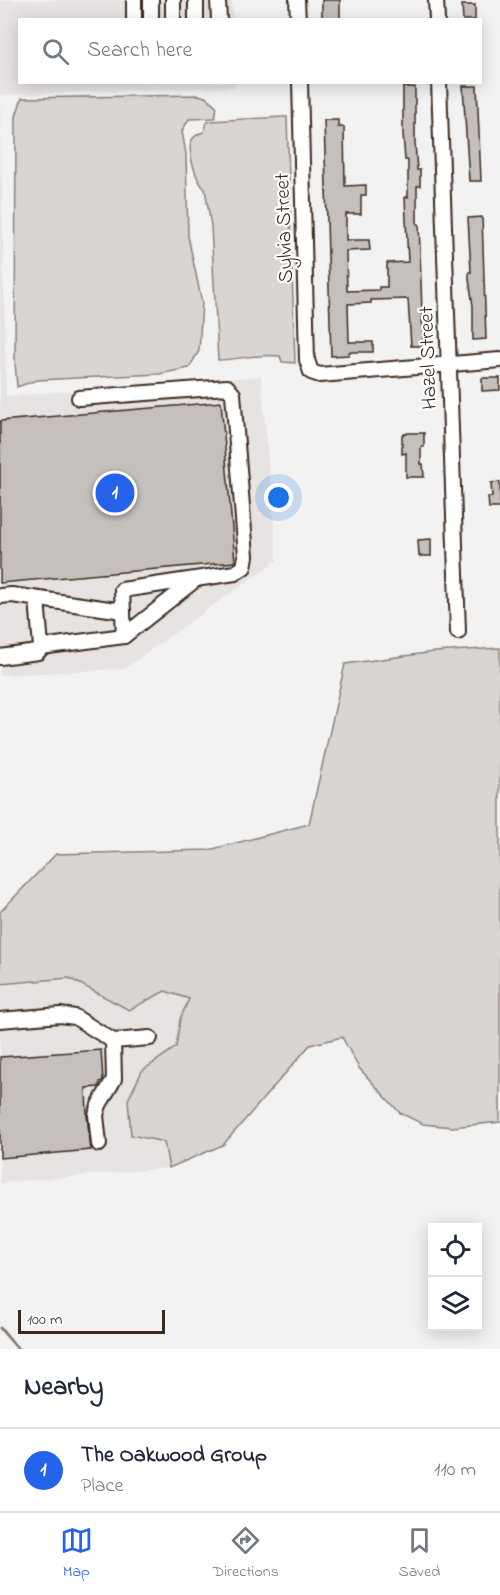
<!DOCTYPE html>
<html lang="en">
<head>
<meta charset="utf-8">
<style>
	:root { --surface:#fff; --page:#f6f6f7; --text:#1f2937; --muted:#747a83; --line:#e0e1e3; --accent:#2563eb }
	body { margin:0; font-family:"Indie Flower",sans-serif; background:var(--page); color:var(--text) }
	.controls { position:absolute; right:18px; bottom:18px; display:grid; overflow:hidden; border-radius:0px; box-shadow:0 3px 15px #0003 }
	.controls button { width:54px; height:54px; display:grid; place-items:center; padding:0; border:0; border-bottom:2px solid var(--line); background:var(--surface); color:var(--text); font:30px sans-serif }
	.scale { position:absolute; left:18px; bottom:15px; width:147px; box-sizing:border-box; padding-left:6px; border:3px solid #3b2a1e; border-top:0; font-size:16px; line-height:21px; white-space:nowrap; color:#3b2a1e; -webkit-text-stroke:4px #fff; paint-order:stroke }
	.you { position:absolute; left:279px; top:498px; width:21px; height:21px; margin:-15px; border:4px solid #fff; border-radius:50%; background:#1a73e8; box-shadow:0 0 0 9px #1a73e833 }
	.badge { display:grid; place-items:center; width:39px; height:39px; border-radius:50%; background:var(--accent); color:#fff; font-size:20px; font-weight:700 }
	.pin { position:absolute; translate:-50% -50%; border:3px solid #fff; box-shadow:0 2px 6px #0006 }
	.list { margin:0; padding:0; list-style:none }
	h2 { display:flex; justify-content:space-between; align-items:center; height:78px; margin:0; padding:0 24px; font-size:26px }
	h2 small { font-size:20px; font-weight:400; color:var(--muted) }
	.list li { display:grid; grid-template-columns:39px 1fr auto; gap:18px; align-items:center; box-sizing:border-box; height:84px; padding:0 24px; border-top:2px solid var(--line) }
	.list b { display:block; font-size:22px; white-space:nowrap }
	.list p { margin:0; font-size:20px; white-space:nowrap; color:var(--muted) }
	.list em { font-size:20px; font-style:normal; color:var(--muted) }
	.icon { flex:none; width:33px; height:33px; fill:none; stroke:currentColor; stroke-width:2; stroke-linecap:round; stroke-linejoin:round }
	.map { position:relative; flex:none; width:500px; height:1349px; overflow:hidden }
	.search { position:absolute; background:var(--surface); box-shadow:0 3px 15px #0003; left:18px; right:18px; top:18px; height:66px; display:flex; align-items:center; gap:15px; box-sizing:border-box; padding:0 21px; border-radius:0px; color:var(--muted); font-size:22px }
	.sheet { height:162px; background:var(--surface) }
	nav { display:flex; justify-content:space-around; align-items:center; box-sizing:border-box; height:84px; border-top:2px solid var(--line); background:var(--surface); font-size:16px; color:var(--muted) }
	nav a { display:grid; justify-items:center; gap:3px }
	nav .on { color:var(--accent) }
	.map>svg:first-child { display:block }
	.built { fill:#e6e3e2 }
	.green { fill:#d8d5d2; stroke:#8a8078; stroke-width:1.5 }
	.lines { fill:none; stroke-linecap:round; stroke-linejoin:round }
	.stream { stroke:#827770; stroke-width:3 }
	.building { fill:#c6c0bd; stroke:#3b2a1e; stroke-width:1.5 }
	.minor-casing { stroke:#3b2a1e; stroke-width:18 }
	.minor { stroke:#fff; stroke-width:14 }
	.labels { text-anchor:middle; stroke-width:4.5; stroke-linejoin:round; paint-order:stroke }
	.street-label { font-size:21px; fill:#3b2a1e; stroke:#fff }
</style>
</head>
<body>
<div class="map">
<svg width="500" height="1349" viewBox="0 0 500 1349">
	<rect width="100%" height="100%" fill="#f3f2f2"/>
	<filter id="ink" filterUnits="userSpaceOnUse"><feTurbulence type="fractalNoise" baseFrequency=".0167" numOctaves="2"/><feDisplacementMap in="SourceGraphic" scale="12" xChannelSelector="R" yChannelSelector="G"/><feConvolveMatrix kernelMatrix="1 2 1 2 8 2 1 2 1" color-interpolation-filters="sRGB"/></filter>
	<g filter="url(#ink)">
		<!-- built -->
		<g class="built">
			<path d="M0 0H232L233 19 20 20V82H234L235 87 0 95 6 396 261 376 277 560 124 669 0 675Z"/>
			<path d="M69 978 129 1010 165 991 189 999 180 1019 176 1047 142 1071 164 1142 169 1168 0 1183V984Z"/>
		</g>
		<!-- green -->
		<g class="green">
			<path d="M199 95 208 98 217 107 215 118 189 119 182 131 186 154 188 236 202 303 199 351 189 368 159 374 37 380 17 387 15 362 16 116 22 98Z"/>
			<path d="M283 117H287L295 363 282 362 280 356C258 353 239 360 218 360L211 226 205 189C197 183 186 150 192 140 195 135 200 133 204 132L206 123 210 121Z"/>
			<path d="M500 648V1122L452 1127 423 1124 400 1113 359 1068 342 1037 310 1045 223 1145 169 1168 164 1142 131 1135 128 1100 142 1071 176 1047 180 1019 189 999 165 991 129 1010 69 978 0 984V912L56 854 209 850 309 824 345 664 434 652Z"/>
		</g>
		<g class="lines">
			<!-- stream -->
			<path class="stream" d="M0 1328 18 1349"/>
		</g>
		<!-- building -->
		<g class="building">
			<rect x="322" y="0" width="18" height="20"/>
			<path d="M462 5H475V20H463Z"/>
			<path d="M463 86H477L481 181H469Z"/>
			<path d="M403 87H415V143L417 170H420V186H417V224H419L420 250 423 346H411L408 299 371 300V303L348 304 349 342H373V352H349V355L331 356 324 120H338V127H344L345 186 366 185V195H361V214H346V240H369L370 250 346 251 347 291 379 290V287H387V263L408 262 405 197H408V160H405L403 133Z"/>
			<path d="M482 217 486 339 473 340V306L469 279V272H471L468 218Z"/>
			<path d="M482 378H500V390L482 391Z"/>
			<path d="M221 402 235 562 0 583V421Z"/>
			<path d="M408 433H424V447H421V464H423L424 477H406V453L402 454V435Z"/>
			<path d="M500 482V508H489L488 497H492L491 483Z"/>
			<path d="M431 539V556H419L418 540Z"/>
			<path d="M101 1050 103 1080 100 1082 99 1087 86 1088 87 1116 91 1150 0 1158V1057Z"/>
		</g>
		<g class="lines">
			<defs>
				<g id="minor">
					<path d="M134 0V20"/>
					<path d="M196 0V20"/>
					<path d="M218 0 219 20"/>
					<path d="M297 0 298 20"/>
					<path d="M436 0 437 20"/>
					<path d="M151 20V0"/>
					<path d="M173 20V0"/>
					<path d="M300 82 307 360 311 372 320 375 500 360"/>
					<path d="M439 82 458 632"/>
					<path d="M79 398 227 387 233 394 246 556 244 567 235 573 122 590 124 636"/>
					<path d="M0 596 12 595 123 611"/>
					<path d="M41 647 124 636 195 580"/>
					<path d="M0 657 38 652 41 647 37 599"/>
					<path d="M0 1020 60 1015 75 1017 113 1041 150 1038"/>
					<path d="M99 1144 96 1115 99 1105 114 1079 113 1041"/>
				</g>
			</defs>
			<!-- minor casing -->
			<use href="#minor" class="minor-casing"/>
			<!-- minor -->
			<use href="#minor" class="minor"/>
		</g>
	</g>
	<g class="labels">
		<!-- street labels -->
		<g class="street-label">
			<text transform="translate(283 228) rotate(-92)" y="7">Sylvia Street</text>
			<text transform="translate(427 358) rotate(-92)" y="7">Hazel Street</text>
		</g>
	</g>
</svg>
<div class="controls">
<button><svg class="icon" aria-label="locate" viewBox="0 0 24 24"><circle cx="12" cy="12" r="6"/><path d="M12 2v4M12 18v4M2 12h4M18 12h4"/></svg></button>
<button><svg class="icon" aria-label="layers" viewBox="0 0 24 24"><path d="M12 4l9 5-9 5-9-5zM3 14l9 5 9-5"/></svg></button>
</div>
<div class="scale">100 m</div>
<div class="you"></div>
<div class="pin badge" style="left:115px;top:493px">1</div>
<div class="search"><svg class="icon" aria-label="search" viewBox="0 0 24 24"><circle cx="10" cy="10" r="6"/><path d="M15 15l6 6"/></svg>Search here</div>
</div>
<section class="sheet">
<h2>Nearby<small></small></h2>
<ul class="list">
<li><span class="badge">1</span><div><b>The Oakwood Group</b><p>Place</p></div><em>110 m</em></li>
</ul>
</section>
<nav>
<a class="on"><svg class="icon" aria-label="map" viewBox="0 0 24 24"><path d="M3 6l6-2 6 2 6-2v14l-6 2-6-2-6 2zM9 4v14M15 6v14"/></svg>Map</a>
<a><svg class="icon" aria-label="directions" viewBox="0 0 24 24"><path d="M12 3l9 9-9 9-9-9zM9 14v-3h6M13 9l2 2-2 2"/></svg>Directions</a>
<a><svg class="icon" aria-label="saved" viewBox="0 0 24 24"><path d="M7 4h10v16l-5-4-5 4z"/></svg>Saved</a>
</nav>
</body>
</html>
